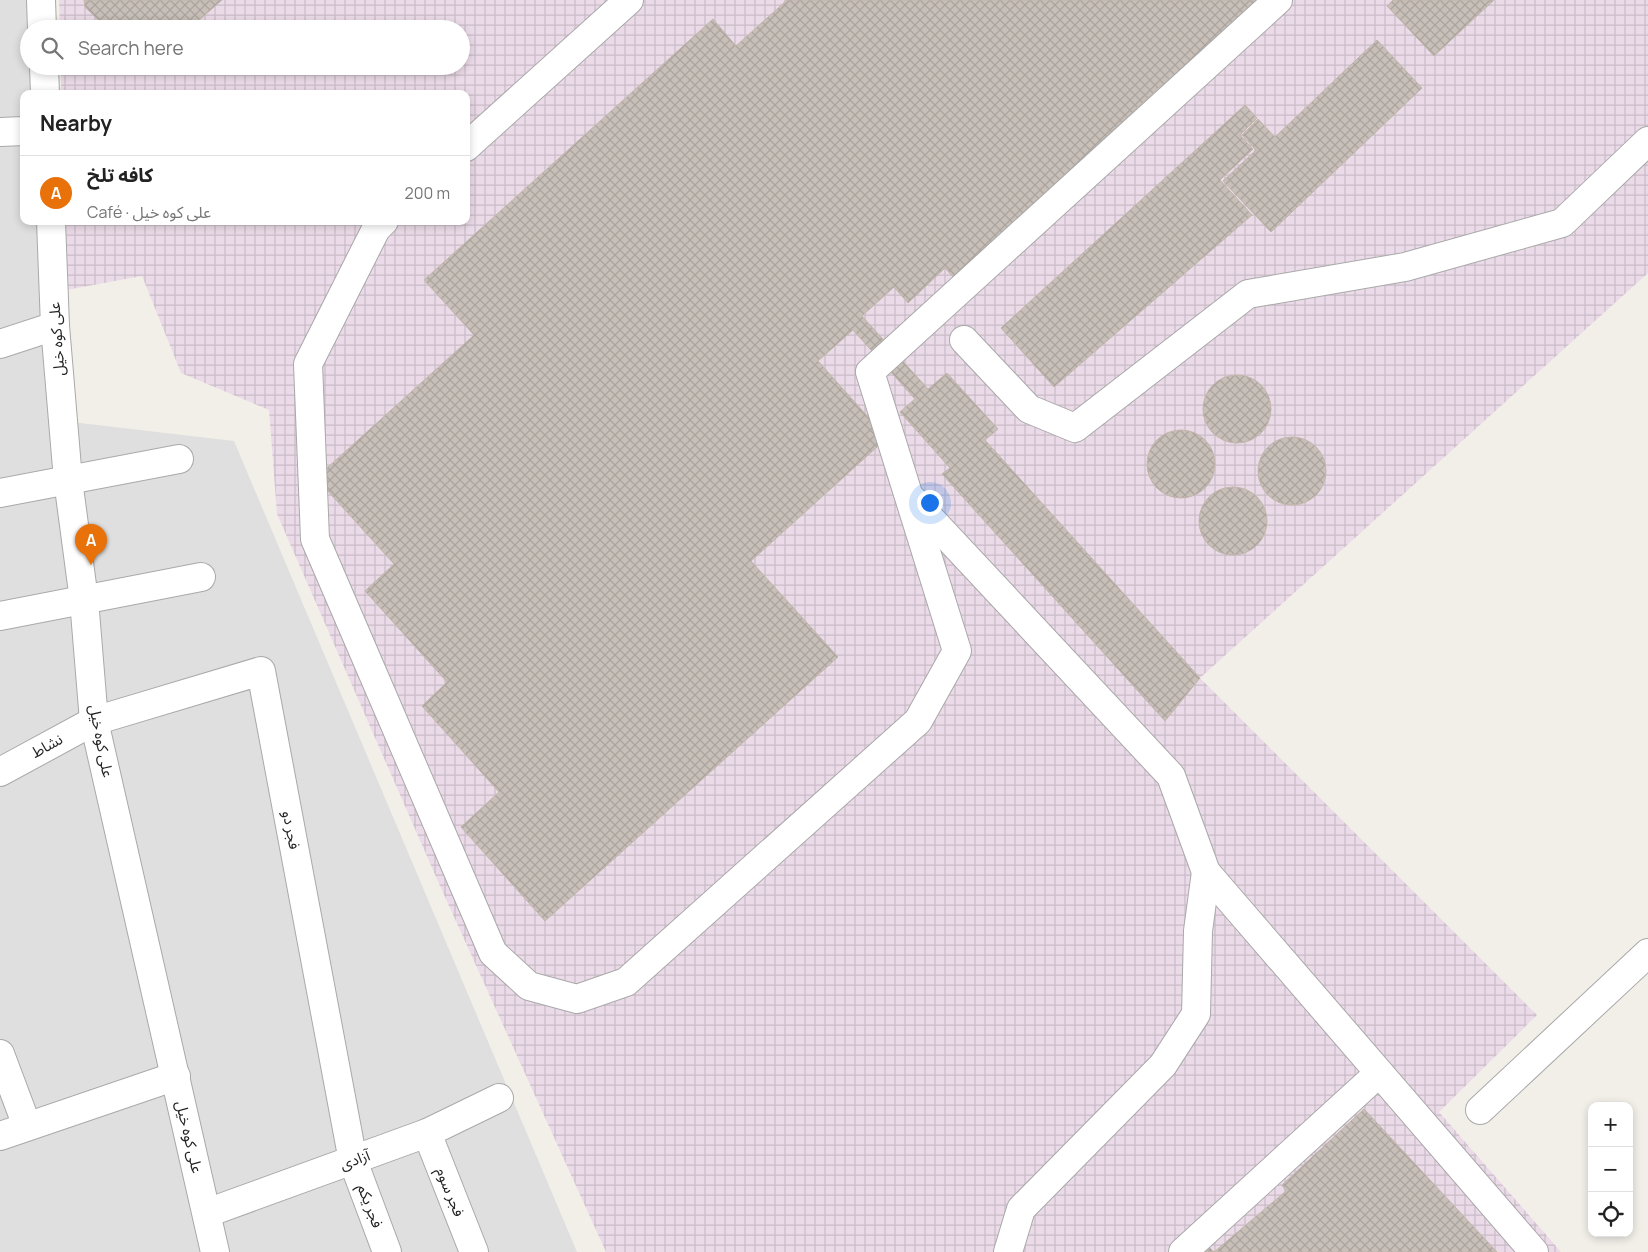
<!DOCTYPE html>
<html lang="en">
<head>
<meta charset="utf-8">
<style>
	:root { --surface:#fff; --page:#f2f2f2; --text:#222; --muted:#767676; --line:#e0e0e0; --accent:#0b8043 }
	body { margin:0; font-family:Manrope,"Noto Sans Arabic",sans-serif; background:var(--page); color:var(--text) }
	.controls { position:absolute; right:15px; bottom:15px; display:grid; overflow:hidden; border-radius:10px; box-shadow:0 2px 8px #0003 }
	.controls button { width:45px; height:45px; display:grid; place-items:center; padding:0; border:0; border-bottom:1px solid var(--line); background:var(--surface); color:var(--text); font:25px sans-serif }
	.you { position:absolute; left:929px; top:502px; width:18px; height:18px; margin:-12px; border:4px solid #fff; border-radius:50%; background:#1a73e8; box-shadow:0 0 0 8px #1a73e833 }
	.badge { display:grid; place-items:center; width:32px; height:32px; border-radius:50%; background:var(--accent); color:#fff; font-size:16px; font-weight:700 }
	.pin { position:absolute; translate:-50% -41px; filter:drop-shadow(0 1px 2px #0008) }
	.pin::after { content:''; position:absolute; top:26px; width:18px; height:15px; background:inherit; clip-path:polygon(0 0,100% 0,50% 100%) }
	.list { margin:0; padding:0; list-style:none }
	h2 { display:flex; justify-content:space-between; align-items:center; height:65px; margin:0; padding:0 20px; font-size:21px }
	h2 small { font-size:16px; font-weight:400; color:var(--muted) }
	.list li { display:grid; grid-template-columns:32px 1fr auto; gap:15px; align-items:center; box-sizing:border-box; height:70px; padding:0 20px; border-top:1px solid var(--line) }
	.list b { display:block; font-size:19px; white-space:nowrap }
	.list p { margin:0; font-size:16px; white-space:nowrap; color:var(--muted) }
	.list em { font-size:16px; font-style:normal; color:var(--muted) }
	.icon { flex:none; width:28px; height:28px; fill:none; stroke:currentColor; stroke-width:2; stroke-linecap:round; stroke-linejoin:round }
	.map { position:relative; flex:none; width:1648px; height:1252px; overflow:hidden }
	.search { position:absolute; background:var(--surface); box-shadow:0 2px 8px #0003; left:20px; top:20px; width:450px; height:55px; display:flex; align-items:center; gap:12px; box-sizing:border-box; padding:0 18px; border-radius:28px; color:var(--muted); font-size:19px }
	.panel { position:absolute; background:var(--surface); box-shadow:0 2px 8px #0003; left:20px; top:90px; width:450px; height:135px; border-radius:10px }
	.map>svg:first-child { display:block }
	.residential { fill:#e0dfdf }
	.industrial { fill:url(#industrial-grid) }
	.building { fill:url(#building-cross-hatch); stroke:#c4b6ab }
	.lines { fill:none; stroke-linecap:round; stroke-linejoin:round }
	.minor-casing { stroke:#a9a9a9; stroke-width:30 }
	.minor { stroke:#fff; stroke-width:28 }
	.labels { text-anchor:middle; stroke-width:4.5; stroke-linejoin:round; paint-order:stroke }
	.street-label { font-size:15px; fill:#222; stroke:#fff }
</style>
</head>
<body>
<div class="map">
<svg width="1648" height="1252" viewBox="0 0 1648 1252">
	<defs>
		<pattern id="industrial-grid" width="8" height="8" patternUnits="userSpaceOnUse" patternTransform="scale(1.25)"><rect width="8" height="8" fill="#ebdbe8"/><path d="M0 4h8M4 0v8" fill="none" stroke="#c9bcc7"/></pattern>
		<pattern id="building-cross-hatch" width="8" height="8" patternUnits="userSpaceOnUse" patternTransform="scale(1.25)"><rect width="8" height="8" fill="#c7bfb8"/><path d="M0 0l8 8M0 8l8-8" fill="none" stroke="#aba49e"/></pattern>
	</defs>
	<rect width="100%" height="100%" fill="#f2efe9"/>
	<!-- residential -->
	<path class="residential" d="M0 0H27L29 66H33L35 94H24V221H46L54 420 234 441 577 1252H0Z"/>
	<!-- industrial -->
	<path class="industrial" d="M59 0H1648V273L1200 678 1537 1015 1439 1112 1561 1252H606L440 886 277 514 269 410 181 373 142 276 66 290 64 221H466V94H61V66H461V29H60Z"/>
	<!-- building -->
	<g class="building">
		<path d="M84 0H222L189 29H139L130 20 120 29H107L85 7Z"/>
		<path d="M787 0H1276L1180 103 1163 84 954 278 945 268 908 303 894 287 862 316 928 389 947 373 998 429 985 440 1200 678 1165 721 942 474 950 468 900 412 915 399 853 330 818 361 887 438 751 561 838 657 545 921 461 827 499 792 422 706 447 682 365 591 394 564 316 478 474 335 424 280 713 19 736 46Z"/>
		<path d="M1393 0H1494L1434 56 1387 6Z"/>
		<path d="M1377 40 1422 88 1271 232 1223 181 1256 150 1242 135 1258 119 1275 137Z"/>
		<path d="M1245 105 1257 118 1240 135 1253 149 1220 180 1252 215 1054 387 1001 328Z"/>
		<circle cx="1237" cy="409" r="34"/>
		<circle cx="1181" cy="464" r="34"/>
		<circle cx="1292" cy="471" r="34"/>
		<circle cx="1233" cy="521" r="34"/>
		<path d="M1364 1109 1497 1252H1198L1206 1244 1214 1252 1286 1191 1282 1185Z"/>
	</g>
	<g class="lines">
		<defs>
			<g id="minor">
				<path d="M41 0 42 29"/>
				<path d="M44 66 45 94"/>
				<path d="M0 132 24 131"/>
				<path d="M466 147 629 0"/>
				<path d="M51 221 55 326 68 480 84 600 94 721 215 1252"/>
				<path d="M384 221 376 229 308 364 315 539 493 953 529 986 577 999 626 982 918 721 957 651 870 372 1278 0"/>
				<path d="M964 340 1029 409 1075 428 1248 294 1405 267 1562 223 1648 141"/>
				<path d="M0 344 55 326"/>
				<path d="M0 493 179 459"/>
				<path d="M913 500 1171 776 1206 872 1534 1252"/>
				<path d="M0 616 201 577"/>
				<path d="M0 772 94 721 261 671 353 1161 387 1252"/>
				<path d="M0 1054 27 1126"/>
				<path d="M1480 1110 1648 953"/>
				<path d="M427 1133 474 1252"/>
				<path d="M0 1136 176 1076"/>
				<path d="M207 1213 427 1133 499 1098"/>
				<path d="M1008 1252 1021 1209 1163 1065 1196 1014 1198 931 1206 872"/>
				<path d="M1183 1252 1379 1073"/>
			</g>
		</defs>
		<!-- minor casing -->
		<use href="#minor" class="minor-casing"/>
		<!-- minor -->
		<use href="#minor" class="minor"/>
	</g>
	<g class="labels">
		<!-- street labels -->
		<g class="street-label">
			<text transform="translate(57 339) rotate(-94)" y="5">علی کوه خیل</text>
			<text transform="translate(101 741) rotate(79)" y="5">علی کوه خیل</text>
			<text transform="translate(47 746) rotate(-29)" y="5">نشاط</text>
			<text transform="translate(291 830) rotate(79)" y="5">فجر دو</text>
			<text transform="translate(189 1137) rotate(77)" y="5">علی کوه خیل</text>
			<text transform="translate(355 1160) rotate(-20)" y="5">آزادی</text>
			<text transform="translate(450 1192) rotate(68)" y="5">فجر سوم</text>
			<text transform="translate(370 1206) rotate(69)" y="5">فجر یکم</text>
		</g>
	</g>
</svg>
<div class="controls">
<button>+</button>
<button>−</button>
<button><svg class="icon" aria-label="locate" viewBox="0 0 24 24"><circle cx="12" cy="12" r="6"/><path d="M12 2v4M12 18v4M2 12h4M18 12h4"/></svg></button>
</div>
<div class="you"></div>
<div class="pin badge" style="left:91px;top:565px;background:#e8710a">A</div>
<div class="search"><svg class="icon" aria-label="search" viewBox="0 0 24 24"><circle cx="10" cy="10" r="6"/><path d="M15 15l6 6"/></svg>Search here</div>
<section class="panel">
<h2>Nearby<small></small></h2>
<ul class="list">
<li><span class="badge" style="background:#e8710a">A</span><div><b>کافه تلخ</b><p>Café · علی کوه خیل</p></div><em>200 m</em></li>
</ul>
</section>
</div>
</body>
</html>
